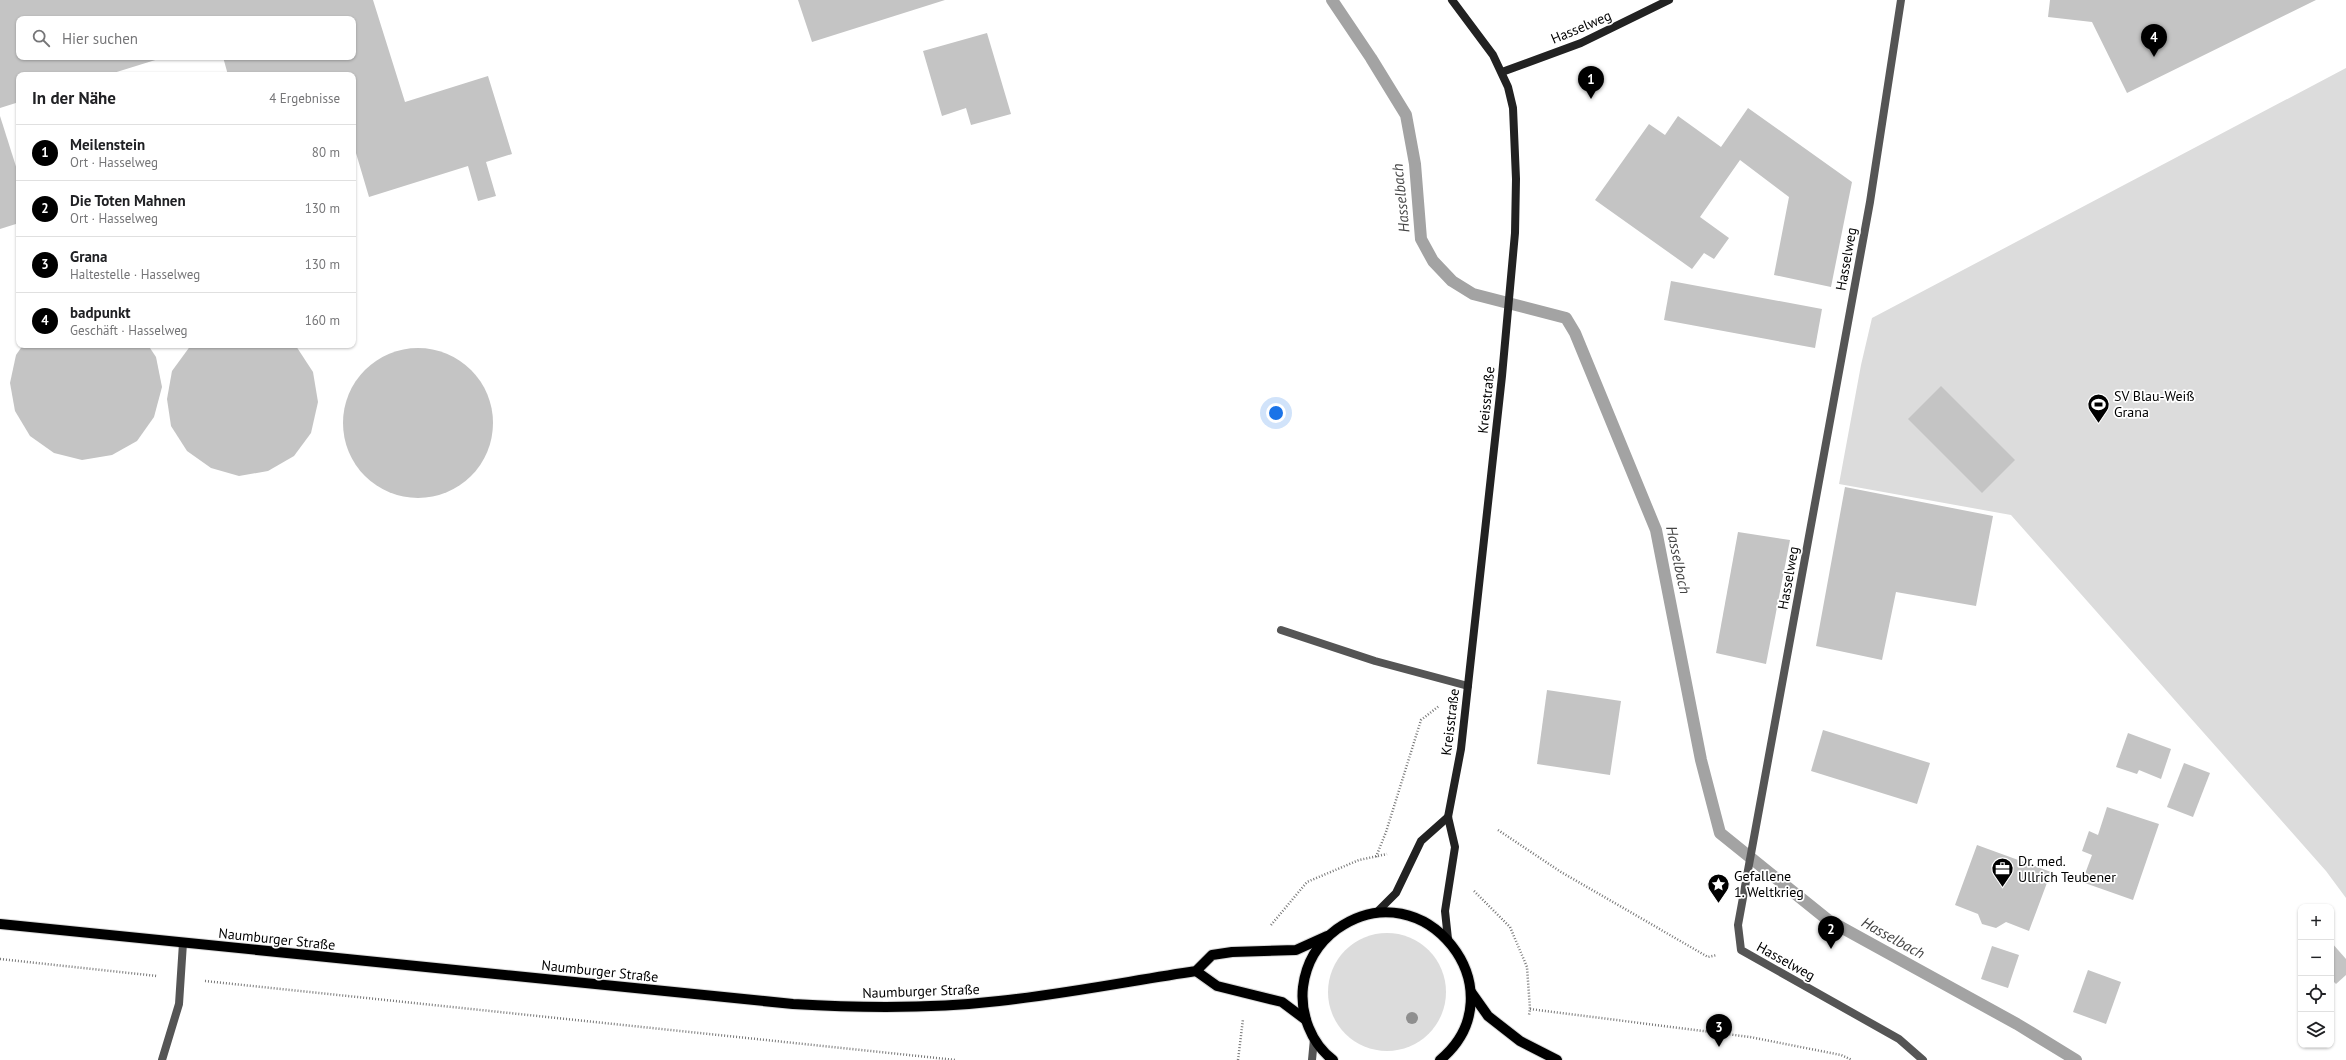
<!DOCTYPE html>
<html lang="de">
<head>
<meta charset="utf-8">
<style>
	:root { --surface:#fff; --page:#f6f6f6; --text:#202124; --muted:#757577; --line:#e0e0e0; --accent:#000 }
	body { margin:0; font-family:"PT Sans",sans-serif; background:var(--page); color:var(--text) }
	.controls { position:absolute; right:12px; bottom:12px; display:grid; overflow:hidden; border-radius:8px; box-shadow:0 1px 3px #0004 }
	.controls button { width:36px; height:36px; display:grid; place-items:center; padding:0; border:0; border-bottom:1px solid var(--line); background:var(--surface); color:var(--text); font:20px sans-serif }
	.you { position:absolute; left:1276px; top:413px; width:14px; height:14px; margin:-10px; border:3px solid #fff; border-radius:50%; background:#1a73e8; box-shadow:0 0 0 6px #1a73e833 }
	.badge { display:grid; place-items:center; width:26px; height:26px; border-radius:50%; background:var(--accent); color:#fff; font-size:13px; font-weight:700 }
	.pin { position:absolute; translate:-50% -33px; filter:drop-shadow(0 1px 2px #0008) }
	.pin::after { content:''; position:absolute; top:21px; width:14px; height:12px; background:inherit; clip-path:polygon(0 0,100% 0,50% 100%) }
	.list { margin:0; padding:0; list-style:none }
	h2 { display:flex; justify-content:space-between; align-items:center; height:52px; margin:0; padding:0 16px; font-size:17px }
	h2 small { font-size:13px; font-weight:400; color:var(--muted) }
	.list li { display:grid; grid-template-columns:26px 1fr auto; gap:12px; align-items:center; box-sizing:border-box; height:56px; padding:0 16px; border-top:1px solid var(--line) }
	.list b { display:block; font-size:15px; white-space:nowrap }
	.list p { margin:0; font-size:13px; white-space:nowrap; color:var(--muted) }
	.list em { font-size:13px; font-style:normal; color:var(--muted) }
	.icon { flex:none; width:22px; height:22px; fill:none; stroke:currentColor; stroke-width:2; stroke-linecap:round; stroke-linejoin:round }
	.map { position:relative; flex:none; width:2346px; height:1060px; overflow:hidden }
	.search { position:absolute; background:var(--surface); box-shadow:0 1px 3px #0004; left:16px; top:16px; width:340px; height:44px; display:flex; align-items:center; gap:10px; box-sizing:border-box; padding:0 14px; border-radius:8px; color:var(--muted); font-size:15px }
	.panel { position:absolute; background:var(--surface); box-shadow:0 1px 3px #0004; left:16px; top:72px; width:340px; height:276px; border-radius:8px }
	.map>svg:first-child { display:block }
	.green { fill:#dcdcdc }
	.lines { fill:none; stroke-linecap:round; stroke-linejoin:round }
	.stream { stroke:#a3a3a3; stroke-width:12 }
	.building { fill:#c4c4c4 }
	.primary-casing { stroke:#dbdbdb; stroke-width:12 }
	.path { stroke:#777; stroke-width:2.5; stroke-dasharray:1 2; stroke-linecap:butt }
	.lane { stroke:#555; stroke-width:8 }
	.street { stroke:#555; stroke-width:8 }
	.secondary { stroke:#222; stroke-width:8 }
	.primary { stroke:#000; stroke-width:10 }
	.tree { fill:#8f8f8f }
	.labels { text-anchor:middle; stroke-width:3.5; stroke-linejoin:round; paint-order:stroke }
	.street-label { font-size:14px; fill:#000; stroke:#fff }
	.poi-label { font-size:14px; fill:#000; stroke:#fff; text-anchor:start }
	.water-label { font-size:15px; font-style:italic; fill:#444; stroke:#fff }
</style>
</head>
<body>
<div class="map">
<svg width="2346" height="1060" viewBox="0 0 2346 1060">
	<rect width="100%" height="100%" fill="#fff"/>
	<!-- green -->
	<g class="green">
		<path d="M2346 68V898L2326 871 2011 515 1839 484 1861 365 1872 318Z"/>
		<circle cx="1387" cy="992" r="59"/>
	</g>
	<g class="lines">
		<!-- stream -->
		<path class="stream" d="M1332 0 1371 58 1406 115 1415 164 1421 239 1433 261 1452 281 1473 294 1566 318 1575 333 1656 530 1701 760 1720 833 1828 920 2017 1024 2076 1060"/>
	</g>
	<!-- building -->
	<g class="building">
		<path d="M0 0H373L405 102 488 76 512 154 486 162 496 196 478 201 468 166 369 197 353 143V75H228L223 57H353V19H19V57H165L107 75H19V102L0 108Z"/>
		<path d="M798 0H945L812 42Z"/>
		<path d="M2050 0H2316L2127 93 2092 22 2048 17Z"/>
		<path d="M987 33 1011 114 971 125 966 108 942 116 923 51Z"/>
		<path d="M1748 108 1852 182 1831 287 1774 275 1789 197 1740 160 1700 217 1729 238 1714 259 1704 253 1692 269 1595 200 1649 124 1665 135 1678 116 1721 147Z"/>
		<path d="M0 116 19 176V223L0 229Z"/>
		<path d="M1671 281 1822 309 1815 348 1664 320Z"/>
		<path d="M23 345H148L156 357 162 387 154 417 137 441 112 455 82 460 54 453 30 436 15 411 10 383 16 355Z"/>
		<path d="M191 345 296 346 313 372 318 402 311 433 294 456 268 471 239 476 211 468 187 451 171 426 167 399 172 371Z"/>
		<circle cx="418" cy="423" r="75"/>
		<path d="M1941 386 2015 460 1982 493 1908 419Z"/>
		<path d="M1845 487 1993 516 1976 606 1896 592 1882 660 1816 646Z"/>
		<path d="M1738 532 1790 540 1766 664 1716 653Z"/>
		<path d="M1547 690 1621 701 1610 775 1537 764Z"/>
		<path d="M1823 730 1930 763 1917 804 1811 771Z"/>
		<path d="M2128 733 2171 749 2161 779 2139 770 2137 774 2116 767Z"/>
		<path d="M2184 763 2210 773 2193 817 2167 807Z"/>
		<path d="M2107 807 2159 824 2133 900 2082 882 2092 855 2082 851 2089 831 2098 835Z"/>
		<path d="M1977 845 2051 872 2029 931 2006 922 1996 928 1982 924 1978 914 1955 905Z"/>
		<path d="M2331 942 2346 959V975L2336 984 2331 979Z"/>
		<path d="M1992 946 2019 955 2008 988 1981 979Z"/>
		<path d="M2088 970 2121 982 2106 1024 2073 1012Z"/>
	</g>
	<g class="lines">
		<defs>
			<g id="primary">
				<path d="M0 924 793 1004C861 1008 930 1009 999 1001 1065 994 1130 981 1196 971L1212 955 1232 952 1296 950 1327 936"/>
				<path d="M1196 971 1217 986 1282 1002 1306 1020"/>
				<path d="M1471 992 1488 1016 1520 1041 1557 1060"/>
				<path d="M1333 1060C1311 1043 1300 1014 1303 987 1306 963 1318 943 1337 929 1424 867 1522 992 1440 1060"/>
			</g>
		</defs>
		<!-- primary casing -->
		<use href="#primary" class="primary-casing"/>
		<!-- path -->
		<g class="path">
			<path d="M1498 830 1561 872 1708 957 1717 955"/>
			<path d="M1376 857 1386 832 1421 720 1439 706"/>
			<path d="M1474 891 1510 927 1527 967 1530 1009 1529 1015"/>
			<path d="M1271 925 1307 882 1359 860 1387 854"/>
			<path d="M0 959 157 976"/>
			<path d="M205 981 956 1060"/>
			<path d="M1530 1009 1750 1037 1841 1055 1852 1060"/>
			<path d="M1238 1060 1243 1019"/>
		</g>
		<!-- lane -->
		<g class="lane">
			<path d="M1281 630 1375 661 1468 686"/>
			<path d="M162 1060 179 1004 183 943"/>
		</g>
		<!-- street -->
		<g class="street">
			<path d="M1901 0 1870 202 1738 925 1741 950 1899 1039 1923 1060"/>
			<path d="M1312 1060 1314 1039"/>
		</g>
		<!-- secondary -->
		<g class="secondary">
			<path d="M1502 72 1581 43 1669 0"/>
			<path d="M1376 913 1396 893 1421 841 1448 817"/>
			<path d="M1448 939 1445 911 1455 847 1448 817 1461 749 1502 376 1515 233 1516 179 1513 108 1508 87 1493 55 1452 0"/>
		</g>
		<!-- primary -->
		<use href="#primary" class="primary"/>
	</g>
	<!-- trees -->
	<circle class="tree" cx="1412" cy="1018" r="6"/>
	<!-- icons -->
	<defs>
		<symbol id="stadium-pin" viewBox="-11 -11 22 30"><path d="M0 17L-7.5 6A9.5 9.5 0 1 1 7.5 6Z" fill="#000" stroke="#fff"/><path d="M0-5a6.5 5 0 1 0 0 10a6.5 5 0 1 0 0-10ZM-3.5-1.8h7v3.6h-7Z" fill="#fff"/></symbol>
		<symbol id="office-pin" viewBox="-11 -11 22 30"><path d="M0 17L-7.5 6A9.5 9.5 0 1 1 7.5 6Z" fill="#000" stroke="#fff"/><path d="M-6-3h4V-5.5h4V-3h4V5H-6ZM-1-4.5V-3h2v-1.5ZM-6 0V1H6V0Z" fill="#fff"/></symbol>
		<symbol id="sight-pin" viewBox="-11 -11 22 30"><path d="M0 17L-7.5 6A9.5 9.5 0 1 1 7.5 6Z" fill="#000" stroke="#fff"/><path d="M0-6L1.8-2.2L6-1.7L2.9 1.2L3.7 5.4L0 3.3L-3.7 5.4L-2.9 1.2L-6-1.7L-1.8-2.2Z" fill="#fff"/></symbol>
	</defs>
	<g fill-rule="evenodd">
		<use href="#stadium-pin" x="2086" y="392" width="25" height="34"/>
		<use href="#office-pin" x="1990" y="856" width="25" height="34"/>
		<use href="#sight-pin" x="1706" y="872" width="25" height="34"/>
	</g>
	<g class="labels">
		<!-- street labels -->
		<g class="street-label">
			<text transform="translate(1581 27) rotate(-23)" y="5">Hasselweg</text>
			<text transform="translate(1846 259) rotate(-80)" y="5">Hasselweg</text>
			<text transform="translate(1486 400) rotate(-84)" y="5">Kreisstraße</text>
			<text transform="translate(1788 578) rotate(-80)" y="5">Hasselweg</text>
			<text transform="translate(1450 722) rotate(-83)" y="5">Kreisstraße</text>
			<text transform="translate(277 939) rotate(6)" y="5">Naumburger Straße</text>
			<text transform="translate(1786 961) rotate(29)" y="5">Hasselweg</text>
			<text transform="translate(600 971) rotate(6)" y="5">Naumburger Straße</text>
			<text transform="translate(921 991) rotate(-2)" y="5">Naumburger Straße</text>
		</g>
		<!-- poi labels -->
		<g class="poi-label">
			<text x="2114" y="401">SV Blau-Weiß<tspan x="2114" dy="16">Grana</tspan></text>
			<text x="2018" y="866">Dr. med.<tspan x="2018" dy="16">Ullrich Teubener</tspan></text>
			<text x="1734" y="881">Gefallene<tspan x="1734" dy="16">1. Weltkrieg</tspan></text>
		</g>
		<!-- water labels -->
		<g class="water-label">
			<text transform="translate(1401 198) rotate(-96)" y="5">Hasselbach</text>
			<text transform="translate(1678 560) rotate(78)" y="5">Hasselbach</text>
			<text transform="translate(1893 938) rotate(29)" y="5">Hasselbach</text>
		</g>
	</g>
</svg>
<div class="controls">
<button>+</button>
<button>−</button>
<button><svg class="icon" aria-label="locate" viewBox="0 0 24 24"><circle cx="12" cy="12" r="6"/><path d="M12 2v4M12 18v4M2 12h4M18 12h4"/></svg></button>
<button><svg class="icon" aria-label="layers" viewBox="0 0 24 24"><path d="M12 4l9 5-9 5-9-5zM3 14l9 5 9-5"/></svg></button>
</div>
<div class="you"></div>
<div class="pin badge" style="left:1591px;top:99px">1</div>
<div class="pin badge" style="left:1831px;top:949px">2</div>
<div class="pin badge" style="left:1719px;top:1047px">3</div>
<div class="pin badge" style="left:2154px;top:57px">4</div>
<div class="search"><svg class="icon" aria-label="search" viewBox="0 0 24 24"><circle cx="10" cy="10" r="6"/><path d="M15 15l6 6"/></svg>Hier suchen</div>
<section class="panel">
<h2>In der Nähe<small>4 Ergebnisse</small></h2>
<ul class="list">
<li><span class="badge">1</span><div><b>Meilenstein</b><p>Ort · Hasselweg</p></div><em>80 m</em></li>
<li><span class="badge">2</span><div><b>Die Toten Mahnen</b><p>Ort · Hasselweg</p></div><em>130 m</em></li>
<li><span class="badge">3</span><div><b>Grana</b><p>Haltestelle · Hasselweg</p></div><em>130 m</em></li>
<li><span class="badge">4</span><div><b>badpunkt</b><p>Geschäft · Hasselweg</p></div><em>160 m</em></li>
</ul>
</section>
</div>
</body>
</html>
